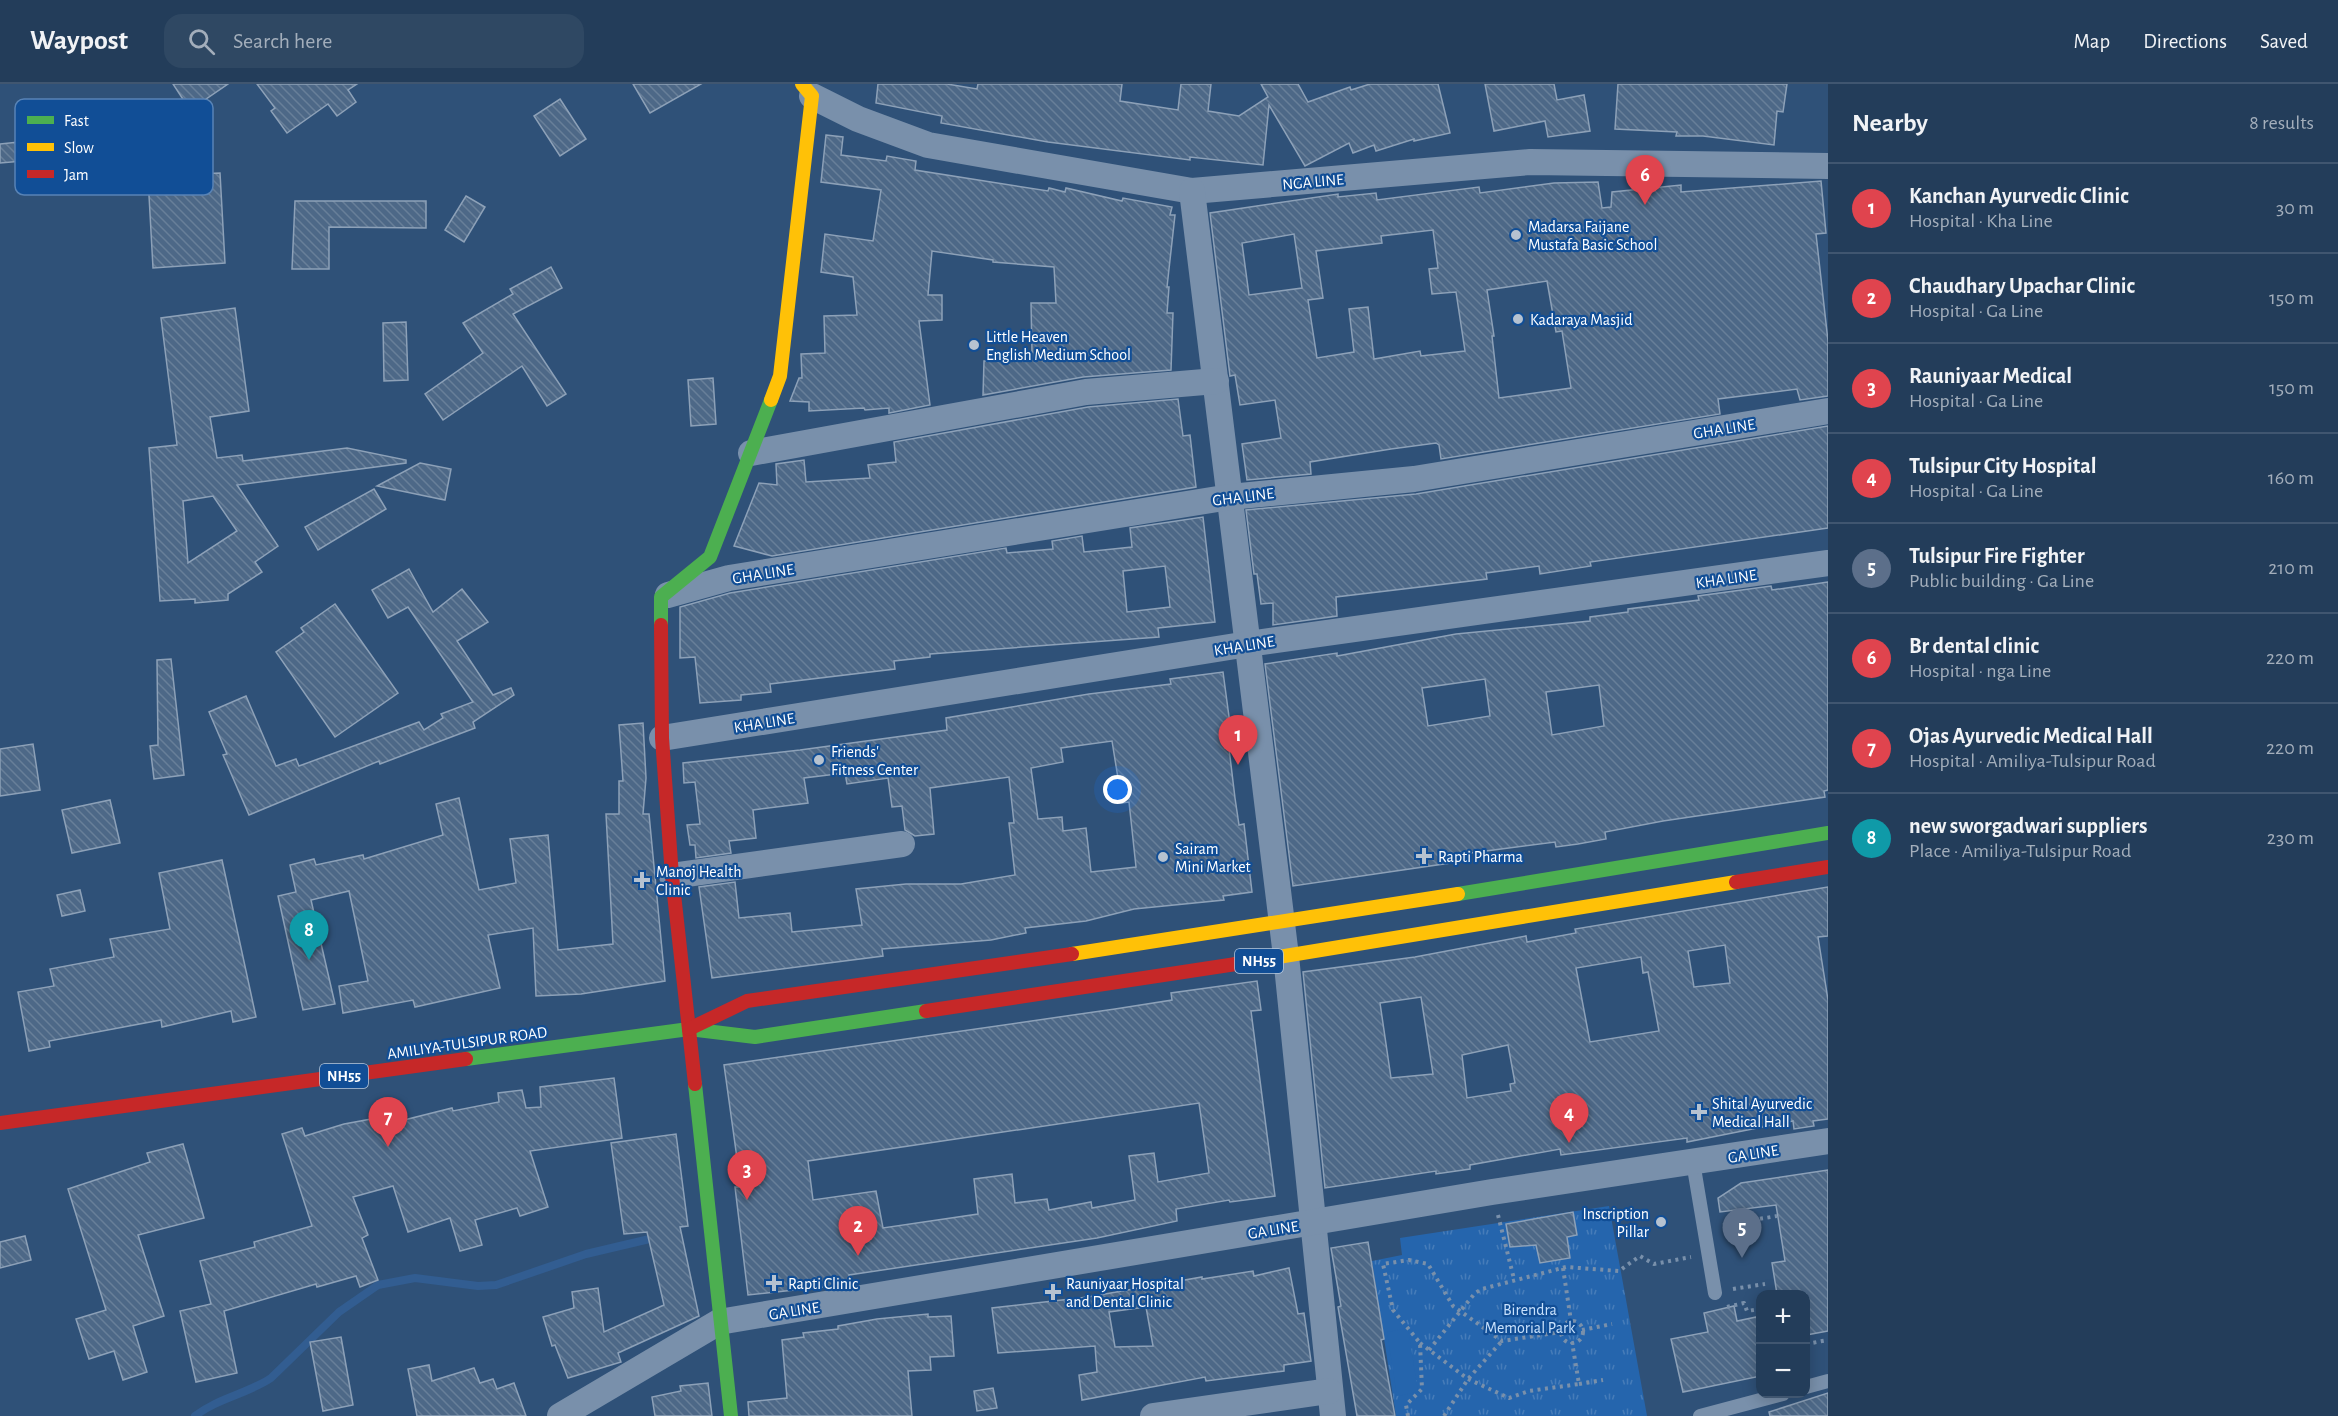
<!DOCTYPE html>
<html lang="en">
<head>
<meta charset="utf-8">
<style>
	:root { --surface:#233d5a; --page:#2f4863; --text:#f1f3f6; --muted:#a3aebb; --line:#405670; --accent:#90b9f0 }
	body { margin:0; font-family:"Alegreya Sans",sans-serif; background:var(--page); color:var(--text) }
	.controls { position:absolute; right:18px; bottom:18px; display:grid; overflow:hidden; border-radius:12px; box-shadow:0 3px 15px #0003 }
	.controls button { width:54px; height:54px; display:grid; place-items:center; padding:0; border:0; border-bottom:2px solid var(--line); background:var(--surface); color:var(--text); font:30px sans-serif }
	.you { position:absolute; left:1118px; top:706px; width:21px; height:21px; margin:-15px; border:4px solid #fff; border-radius:50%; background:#1a73e8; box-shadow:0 0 0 9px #1a73e833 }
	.badge { display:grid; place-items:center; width:39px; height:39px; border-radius:50%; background:var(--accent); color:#fff; font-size:20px; font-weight:700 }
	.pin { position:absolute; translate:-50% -50px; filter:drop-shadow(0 2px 3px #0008) }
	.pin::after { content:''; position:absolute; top:32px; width:21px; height:18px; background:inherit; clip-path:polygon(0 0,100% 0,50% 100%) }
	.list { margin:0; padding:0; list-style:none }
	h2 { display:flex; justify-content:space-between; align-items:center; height:78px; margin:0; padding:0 24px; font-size:26px }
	h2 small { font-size:20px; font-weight:400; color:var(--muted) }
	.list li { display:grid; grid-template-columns:39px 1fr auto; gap:18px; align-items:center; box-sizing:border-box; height:90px; padding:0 24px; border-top:2px solid var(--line) }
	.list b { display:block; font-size:22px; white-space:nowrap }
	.list p { margin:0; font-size:20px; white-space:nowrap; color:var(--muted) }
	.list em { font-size:20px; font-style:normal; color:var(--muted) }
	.icon { flex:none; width:33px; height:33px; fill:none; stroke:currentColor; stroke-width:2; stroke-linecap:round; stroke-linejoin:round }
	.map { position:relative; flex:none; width:1828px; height:1332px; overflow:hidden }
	header { display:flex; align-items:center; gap:36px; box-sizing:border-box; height:84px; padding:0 30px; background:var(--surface); border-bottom:2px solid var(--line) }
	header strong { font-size:28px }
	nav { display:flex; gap:33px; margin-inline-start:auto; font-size:21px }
	.search { width:420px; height:54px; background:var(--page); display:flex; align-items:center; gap:15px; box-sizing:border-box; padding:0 21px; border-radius:18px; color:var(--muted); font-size:22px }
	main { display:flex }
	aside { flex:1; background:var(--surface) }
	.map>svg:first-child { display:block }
	.park { fill:url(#park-tufts) }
	.pitch { fill:#2565ad }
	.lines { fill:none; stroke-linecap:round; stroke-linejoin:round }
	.stream { stroke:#325d91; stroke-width:8 }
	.building { fill:url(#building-back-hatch); stroke:#8da1b8; stroke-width:1.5; fill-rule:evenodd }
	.path { stroke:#7990ab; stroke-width:4; stroke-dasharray:3 4.5; stroke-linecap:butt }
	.lane { stroke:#7990ab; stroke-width:14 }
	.street { stroke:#7990ab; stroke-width:26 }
	.fast { stroke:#4caf50; stroke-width:14 }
	.slow { stroke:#ffc107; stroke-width:14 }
	.jam { stroke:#c62828; stroke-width:14 }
	.poi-dot { fill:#b6c2d0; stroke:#114e96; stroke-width:2 }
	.labels { text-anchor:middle; stroke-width:4.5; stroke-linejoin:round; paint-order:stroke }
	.shield { fill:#114e96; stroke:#b8cae0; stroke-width:1.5 }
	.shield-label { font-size:15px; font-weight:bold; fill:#fff }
	.street-label { font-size:16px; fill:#fff; stroke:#114e96 }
	.poi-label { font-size:16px; fill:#fff; stroke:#114e96; text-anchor:start }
	.park-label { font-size:16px; fill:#c9e2fd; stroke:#114e96 }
	.key { fill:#114e96; stroke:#5883b6; stroke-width:1.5 }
	.key-label { font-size:16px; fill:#fff }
</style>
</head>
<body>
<header>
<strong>Waypost</strong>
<div class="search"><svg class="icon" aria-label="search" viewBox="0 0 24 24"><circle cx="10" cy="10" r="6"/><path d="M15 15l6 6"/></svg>Search here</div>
<nav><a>Map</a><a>Directions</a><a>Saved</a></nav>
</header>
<main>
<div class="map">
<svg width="1828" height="1332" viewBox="0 0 1828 1332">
	<defs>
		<pattern id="park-tufts" width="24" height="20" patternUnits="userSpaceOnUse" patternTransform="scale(1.5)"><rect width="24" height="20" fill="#2565ad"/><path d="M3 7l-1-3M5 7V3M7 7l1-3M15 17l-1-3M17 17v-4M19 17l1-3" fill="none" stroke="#467cb9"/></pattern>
		<pattern id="building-back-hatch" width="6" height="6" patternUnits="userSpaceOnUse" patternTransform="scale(1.5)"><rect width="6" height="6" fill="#4d6887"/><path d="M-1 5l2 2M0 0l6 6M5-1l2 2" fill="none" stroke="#687f99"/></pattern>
	</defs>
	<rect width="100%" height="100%" fill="#2f5178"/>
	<!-- park -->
	<path class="park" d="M1609 1122 1647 1332H1396L1372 1177 1402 1171 1400 1154Z"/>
	<!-- pitch -->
	<path class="pitch" d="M1408 1244 1418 1308 1397 1312 1387 1248Z"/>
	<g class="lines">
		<!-- stream -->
		<path class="stream" d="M195 1332C218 1314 247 1310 271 1294L339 1228 378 1201 415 1194 478 1202 496 1201 586 1170 658 1153"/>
	</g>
	<!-- building -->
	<g class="building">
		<path d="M173 0H228L190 26Z"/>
		<path d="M257 0H357L348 6 356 18 337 32 328 20 287 49 271 27 275 24Z"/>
		<path d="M633 0H701L650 29Z"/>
		<path d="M878 0H947L977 5 978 0H1122L1120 17 1178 26 1181 0H1211L1208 27 1239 32 1268 13 1261 0H1298L1308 18 1350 3 1351 6 1370 0H1438L1450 49 1414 57V55L1376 67 1374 61 1353 69 1349 59 1305 82 1269 21 1263 81 1190 73V76L1048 58 941 39 942 32 876 19Z"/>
		<path d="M1485 0H1554L1557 16 1584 11 1590 47 1548 53 1545 37 1494 47Z"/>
		<path d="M1618 0H1787L1783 28 1777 27 1774 61 1703 52H1676L1677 48 1615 45Z"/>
		<path d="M560 15 586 55 560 72 534 32Z"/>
		<path d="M826 51 843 53 841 71 886 77 887 72 916 77 915 86 1048 107 1049 104 1065 108 1066 104 1122 117 1123 114 1172 123 1170 131H1175L1167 203H1169L1167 229H1173L1171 286 1083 293 983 311 984 277H1023V268H1032L1031 219H1056L1054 183 993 178V176L932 167 928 211H942V236L919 237 930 321 889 329V324L865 326 864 324 809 327V318L790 317 799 294H802L801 270 825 269 824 232 857 231 853 193 821 188 825 150 873 157 881 106 821 98Z"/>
		<path d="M75 52 77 74 89 73 92 96 37 101 34 76 0 79V60Z"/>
		<path d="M165 56 168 91 220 89 225 179 153 184 146 57Z"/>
		<path d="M1821 97 1826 149 1816 150 1828 257V312L1800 316 1797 305 1718 315 1720 330 1441 375 1439 361 1436 359 1391 365 1310 378 1311 390 1247 396 1242 360 1281 354 1275 316 1240 321 1235 291 1230 292 1210 129 1338 110V113L1376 109 1377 116 1479 103 1480 109 1554 99 1598 98 1602 124 1611 123 1612 108 1681 101V108ZM1433 146 1438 184 1429 185 1432 210 1456 208 1465 267 1421 272 1420 267 1374 275 1368 223 1349 225 1354 268 1317 274 1308 216 1323 214 1316 167 1382 159 1381 152ZM1294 150 1302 204 1249 211 1242 159ZM1547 197 1556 248 1562 247 1571 304 1499 314 1492 252H1494L1487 206Z"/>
		<path d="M466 112 485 123 464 158 445 146Z"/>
		<path d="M295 117H426V144L329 143V185H292Z"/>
		<path d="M551 183 562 204 513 230 566 310 547 322 522 282 443 336 425 310 483 269 463 239 513 210 510 205Z"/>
		<path d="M235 224 249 327 210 333 217 374 242 371 243 377 347 364 406 376V379L237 401 278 462 255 478 262 488 228 510V516L195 519V515L160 517 149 364 177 361 161 234ZM213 412 237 447 188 479 183 417Z"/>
		<path d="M406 238 408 296 384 297 383 239Z"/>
		<path d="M713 294 716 340 691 342 688 296Z"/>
		<path d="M1178 315 1183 352 1190 351 1196 403 772 472 734 462 759 399 777 401 776 380 804 376 806 398 870 394 868 381 896 378 894 358 1088 323Z"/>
		<path d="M1828 342V444L1590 478 1591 482 1540 490 1539 482 1486 489 1487 495 1336 513 1337 532 1273 541V519L1261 520 1257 490H1254L1246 426 1416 410Z"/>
		<path d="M420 379 451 385 445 416 377 402Z"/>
		<path d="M374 405 386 425 318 466 305 443Z"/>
		<path d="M1203 433 1215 538 1158 544 1159 553 930 570V573L894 577 895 585 770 600 771 608 741 611V616L700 619 695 573 680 574V523L730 509 1006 464 1007 469 1053 465 1052 457 1082 452 1084 468 1132 463 1130 444ZM1165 482 1170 523 1127 528 1123 487Z"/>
		<path d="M409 485 433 528 462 505 488 538 457 557 493 611 511 604 514 611 473 638 475 644 380 680 379 677 249 731 223 671 227 670 209 628 246 612 276 682 296 675 299 682 419 638 424 646 443 634 441 630 473 618 408 523 388 534 372 506Z"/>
		<path d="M1828 498V706L1824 707 1825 713 1663 737 1605 748 1606 755 1578 760 1556 763 1555 758 1463 770 1464 777 1293 802 1265 580 1337 569V572L1456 550 1590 537V533L1628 528V525L1699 516 1698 512 1771 502 1772 506ZM1485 595 1490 632 1428 642 1422 604ZM1599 601 1604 642 1552 651 1546 608Z"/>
		<path d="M335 520 398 609 335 653 276 568 304 548 301 544Z"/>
		<path d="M171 575 184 691 154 695 150 662 158 661 157 576Z"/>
		<path d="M1223 588 1232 655 1228 656 1235 714 1239 741 1244 740 1252 808 1223 812 1224 816 1134 825 1086 837 1025 844 1026 849 991 856 882 865 883 872 712 894 699 803 735 798 739 834 790 829 792 848 862 841 856 805 906 800H961L1015 791 1009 739H1014L1009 693 930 704 934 750 915 752 905 746 902 722 892 723 888 694 847 700 845 689 804 694 808 719 753 726 756 754 729 757 731 769 696 774 695 761H690L687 741 700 740 695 698 684 699 683 679 800 666 947 646 946 634 1089 610 1171 600 1170 595ZM1112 657 1122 719 1129 718 1136 783 1091 788 1086 744 1063 747 1062 733 1038 735 1031 684 1063 678 1061 664Z"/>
		<path d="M643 639 646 694 643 730H649L665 897 581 910 536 912 533 844 488 851 500 904 415 923 413 916 343 929 339 902 368 897 349 807 311 816 335 920 303 926 278 812 296 808 290 781 314 775 316 781 363 771 364 775 443 751 436 720 459 714 479 806 516 799 510 755 548 751 558 866 613 860 606 730H619V697H623L619 641Z"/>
		<path d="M33 660 40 706 0 712V665Z"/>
		<path d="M110 716 120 759 72 769 62 726Z"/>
		<path d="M222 776 256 933 233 938 231 927 162 943 161 936 49 957 50 963 29 967 18 908 54 902 50 885 114 873 110 855 170 845 159 789Z"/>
		<path d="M1828 803V852L1818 853 1828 916V1035L1813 1037 1814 1042 1794 1045 1793 1037 1687 1058V1054L1561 1071 1560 1065 1470 1081V1085L1436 1090V1087L1325 1104 1303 888 1415 873 1526 852 1527 858 1576 849 1575 845ZM1725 861 1730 899 1694 903 1688 867ZM1641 873 1643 889 1648 888 1659 947 1590 958 1576 884ZM1421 913 1433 990 1391 994 1380 919ZM1508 961 1515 999 1510 1000 1511 1007 1467 1014 1462 971Z"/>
		<path d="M80 806 85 827 62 832 57 811Z"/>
		<path d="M1257 897 1261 926 1251 927 1275 1112 1230 1118 1229 1116 1176 1125 1177 1137 1097 1154 849 1191 850 1200 748 1211 735 1103H741L724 981 1115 925 1172 916 1171 909ZM1199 1019 1209 1089 1158 1098 1154 1069 1129 1072 1135 1116 1092 1124 1091 1118 1049 1126 1047 1115 1015 1119 1012 1090 974 1095 978 1130 883 1144 876 1107 813 1116 808 1077Z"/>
		<path d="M614 994 622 1054 530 1067 548 1123 520 1132 517 1124 475 1136 482 1161 460 1167 450 1134 408 1148 393 1102 353 1113 368 1151 362 1154 378 1196 360 1203 356 1192 317 1203 316 1200 224 1227 237 1289 196 1298 180 1227 211 1220 200 1177 255 1163 254 1158 312 1142 282 1050 302 1044 305 1052 344 1040 377 1034V1037L399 1032 400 1037 452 1024 453 1027 499 1018 498 1009 522 1006 526 1024 541 1023 540 1003Z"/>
		<path d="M676 1050 688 1142 680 1143 699 1232 618 1269 621 1278 568 1294 555 1261 552 1262 543 1233 574 1224 572 1208 598 1204 604 1248 664 1221 647 1148 624 1150 611 1059Z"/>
		<path d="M183 1060 204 1134 138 1151 164 1232 133 1242 147 1288 123 1296 114 1267 89 1275 76 1235 106 1226 68 1105 150 1078 147 1069Z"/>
		<path d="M1828 1086V1247L1806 1251V1210H1777L1772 1179 1785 1177 1776 1121 1720 1128 1718 1114 1741 1099Z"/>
		<path d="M1573 1128 1577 1151 1567 1153 1570 1174 1540 1179 1536 1161 1510 1163 1506 1140Z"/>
		<path d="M25 1152 31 1176 0 1184V1158Z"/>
		<path d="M1368 1158 1384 1255 1381 1256 1395 1332H1357L1338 1223 1341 1222 1331 1164Z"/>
		<path d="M1289 1184 1298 1230 1304 1229 1311 1277 1284 1281V1287L1206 1297 1205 1293 1082 1316 1079 1291 1097 1288 1095 1262 998 1269 992 1224 1088 1213 1202 1193V1195L1253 1187 1254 1192ZM1146 1223 1153 1262 1115 1263 1109 1228Z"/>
		<path d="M1734 1222 1737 1237 1761 1232V1292L1683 1308 1671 1255 1708 1248 1704 1229Z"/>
		<path d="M928 1230V1233L951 1232 954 1272 930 1273 931 1286 908 1287 912 1332H749L748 1318 787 1314 782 1256 804 1253 803 1249 838 1245V1242L877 1235Z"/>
		<path d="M341 1253 353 1321 323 1327 310 1258Z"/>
		<path d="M429 1281 432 1297 474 1284 480 1299 493 1295 497 1305 514 1299 526 1332H417L408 1285Z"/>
		<path d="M708 1299 712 1332H655L652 1313 681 1307 680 1302Z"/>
		<path d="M993 1304 997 1324 977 1327 974 1307Z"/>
		<path d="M1828 1309V1332H1770L1769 1328Z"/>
	</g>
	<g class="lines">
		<!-- path -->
		<g class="path">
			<path d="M1498 1131 1514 1195"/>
			<path d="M1723 1141 1777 1132"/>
			<path d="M1563 1184 1571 1237"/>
			<path d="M1733 1205 1765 1200"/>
			<path d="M1727 1223 1744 1219 1747 1227 1760 1225"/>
			<circle cx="1572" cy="1248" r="11"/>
			<path d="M1582 1246 1612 1240"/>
			<path d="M1420 1259 1468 1295 1509 1314 1529 1307 1579 1300 1572 1258"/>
			<path d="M1806 1260 1828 1256"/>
			<path d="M1429 1266 1475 1209 1482 1205 1566 1183 1619 1187 1640 1172 1654 1180 1691 1173"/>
			<path d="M1579 1300 1603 1296"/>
			<path d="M1408 1332 1406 1321 1422 1305 1420 1259 1393 1226 1383 1180 1409 1176 1428 1180 1453 1222 1502 1257 1561 1248"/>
			<path d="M1444 1332 1468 1295 1502 1257"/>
		</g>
		<!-- lane -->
		<g class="lane">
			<path d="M1693 1078 1715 1209"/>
			<path d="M1806 1303 1828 1297"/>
			<path d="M1700 1332 1783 1310"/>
		</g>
		<!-- street -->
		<g class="street">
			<path d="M812 12 858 35 928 61 1192 107 1530 78 1828 82"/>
			<path d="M1192 107 1286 872 1333 1332"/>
			<path d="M751 369 1086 308 1216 297"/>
			<path d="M668 511 729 494 1230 413 1414 395 1828 327"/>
			<path d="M662 654 1248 560 1828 479"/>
			<path d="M672 792 902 760"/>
			<path d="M560 1332 719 1238 1492 1108 1828 1057"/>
			<path d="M1153 1332 1329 1307"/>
		</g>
		<!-- fast -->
		<g class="fast">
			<path d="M661 541V513L710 473 771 316"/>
			<path d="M1458 810 1828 749"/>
			<path d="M466 975 689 945 755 953 926 927"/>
			<path d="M695 1000 731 1332"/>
		</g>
		<!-- slow -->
		<g class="slow">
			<path d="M771 316 780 292 812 12 802 0"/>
			<path d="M1072 870 1458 810"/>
			<path d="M1236 880 1736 798"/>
		</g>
		<!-- jam -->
		<g class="jam">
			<path d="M661 541 662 654 672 792 695 1000"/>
			<path d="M1736 798 1828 783"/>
			<path d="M926 927 1236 880"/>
			<path d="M689 945 747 917 1072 870"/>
			<path d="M0 1039 466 975"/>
		</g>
	</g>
	<!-- markers -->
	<g class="poi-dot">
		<circle cx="1516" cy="151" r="6"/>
		<circle cx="1518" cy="235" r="6"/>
		<circle cx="974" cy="261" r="6"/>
		<circle cx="819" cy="676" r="6"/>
		<path d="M1421 763h6v6h6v6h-6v6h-6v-6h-6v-6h6z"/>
		<circle cx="1163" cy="773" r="6"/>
		<path d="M639 787h6v6h6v6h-6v6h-6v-6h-6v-6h6z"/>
		<path d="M1696 1019h6v6h6v6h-6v6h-6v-6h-6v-6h6z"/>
		<circle cx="1661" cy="1138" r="6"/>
		<path d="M771 1190h6v6h6v6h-6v6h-6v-6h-6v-6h6z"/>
		<path d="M1050 1199h6v6h6v6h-6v6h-6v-6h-6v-6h6z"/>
	</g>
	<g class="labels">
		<!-- shield labels -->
		<g class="shield">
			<rect x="1235" y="865" width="48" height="24" rx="4.5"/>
			<rect x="320" y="980" width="48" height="24" rx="4.5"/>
		</g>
		<g class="shield-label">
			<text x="1259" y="882">NH55</text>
			<text x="344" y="997">NH55</text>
		</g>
		<!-- street labels -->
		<g class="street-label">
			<text transform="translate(1313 97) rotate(-5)" y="6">NGA LINE</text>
			<text transform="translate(1724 344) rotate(-9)" y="6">GHA LINE</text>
			<text transform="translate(1243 412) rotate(-7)" y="6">GHA LINE</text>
			<text transform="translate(763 489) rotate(-9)" y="6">GHA LINE</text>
			<text transform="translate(1726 494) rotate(-8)" y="6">KHA LINE</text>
			<text transform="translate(1244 561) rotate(-9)" y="6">KHA LINE</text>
			<text transform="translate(764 638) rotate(-9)" y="6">KHA LINE</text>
			<text transform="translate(467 958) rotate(-8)" y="6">AMILIYA-TULSIPUR ROAD</text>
			<text transform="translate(1753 1069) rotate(-9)" y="6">GA LINE</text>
			<text transform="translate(1273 1145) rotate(-9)" y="6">GA LINE</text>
			<text transform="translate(794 1226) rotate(-9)" y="6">GA LINE</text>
		</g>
		<!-- poi labels -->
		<g class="poi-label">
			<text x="1528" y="148">Madarsa Faijane<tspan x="1528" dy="18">Mustafa Basic School</tspan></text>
			<text x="1530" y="241">Kadaraya Masjid</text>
			<text x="986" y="258">Little Heaven<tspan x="986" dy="18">English Medium School</tspan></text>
			<text x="831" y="673">Friends'<tspan x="831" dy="18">Fitness Center</tspan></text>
			<text x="1175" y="770">Sairam<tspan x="1175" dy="18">Mini Market</tspan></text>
			<text x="1438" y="778">Rapti Pharma</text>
			<text x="656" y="793">Manoj Health<tspan x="656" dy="18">Clinic</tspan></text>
			<text x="1712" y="1025">Shital Ayurvedic<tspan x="1712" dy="18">Medical Hall</tspan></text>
			<text x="1649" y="1135" text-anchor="end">Inscription<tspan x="1649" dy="18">Pillar</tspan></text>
			<text x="788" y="1205">Rapti Clinic</text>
			<text x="1066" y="1205">Rauniyaar Hospital<tspan x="1066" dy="18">and Dental Clinic</tspan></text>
		</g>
		<!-- park labels -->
		<g class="park-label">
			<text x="1530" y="1231">Birendra<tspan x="1530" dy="18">Memorial Park</tspan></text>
		</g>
	</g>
	<!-- legend -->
	<rect x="15" y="15" width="198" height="96" rx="9" class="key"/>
	<rect x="27" y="32" width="27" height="8" fill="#4caf50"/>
	<rect x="27" y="59" width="27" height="8" fill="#ffc107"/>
	<rect x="27" y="86" width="27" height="8" fill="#c62828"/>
	<g class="key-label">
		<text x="64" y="42">Fast</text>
		<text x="64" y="69">Slow</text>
		<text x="64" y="96">Jam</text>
	</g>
</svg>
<div class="controls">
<button>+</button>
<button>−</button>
</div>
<div class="you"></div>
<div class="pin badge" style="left:1238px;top:681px;background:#e0444e">1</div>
<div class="pin badge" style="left:858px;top:1172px;background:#e0444e">2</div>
<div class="pin badge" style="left:747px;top:1116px;background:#e0444e">3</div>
<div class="pin badge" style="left:1569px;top:1059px;background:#e0444e">4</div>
<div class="pin badge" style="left:1742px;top:1174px;background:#5c6f8a">5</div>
<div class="pin badge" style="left:1645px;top:121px;background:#e0444e">6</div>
<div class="pin badge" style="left:388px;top:1063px;background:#e0444e">7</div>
<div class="pin badge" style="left:309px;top:876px;background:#0f9aa8">8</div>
</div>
<aside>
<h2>Nearby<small>8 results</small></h2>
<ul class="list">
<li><span class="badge" style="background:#e0444e">1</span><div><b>Kanchan Ayurvedic Clinic</b><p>Hospital · Kha Line</p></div><em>30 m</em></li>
<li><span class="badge" style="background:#e0444e">2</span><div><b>Chaudhary Upachar Clinic</b><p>Hospital · Ga Line</p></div><em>150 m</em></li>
<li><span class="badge" style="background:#e0444e">3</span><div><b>Rauniyaar Medical</b><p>Hospital · Ga Line</p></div><em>150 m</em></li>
<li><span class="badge" style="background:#e0444e">4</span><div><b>Tulsipur City Hospital</b><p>Hospital · Ga Line</p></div><em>160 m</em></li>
<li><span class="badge" style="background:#5c6f8a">5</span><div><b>Tulsipur Fire Fighter</b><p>Public building · Ga Line</p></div><em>210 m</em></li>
<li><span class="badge" style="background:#e0444e">6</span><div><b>Br dental clinic</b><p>Hospital · nga Line</p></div><em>220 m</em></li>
<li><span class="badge" style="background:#e0444e">7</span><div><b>Ojas Ayurvedic Medical Hall</b><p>Hospital · Amiliya-Tulsipur Road</p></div><em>220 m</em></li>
<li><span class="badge" style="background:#0f9aa8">8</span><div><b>new sworgadwari suppliers</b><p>Place · Amiliya-Tulsipur Road</p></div><em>230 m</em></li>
</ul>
</aside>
</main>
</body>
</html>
